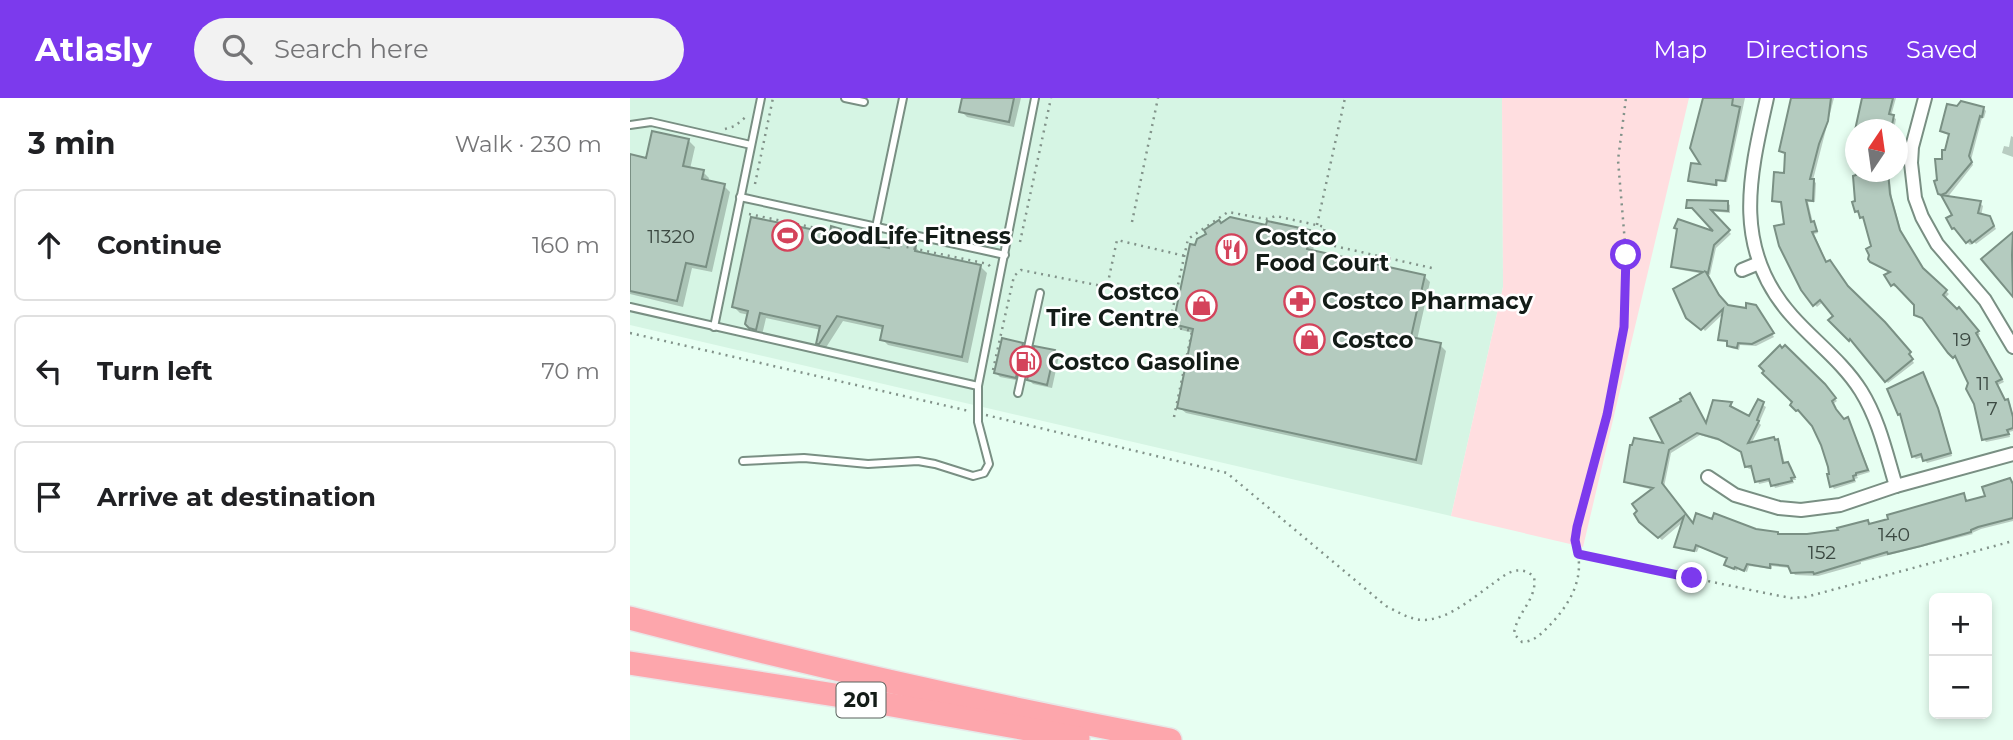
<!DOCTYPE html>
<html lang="en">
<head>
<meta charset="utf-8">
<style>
	:root { --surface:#fff; --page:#f2f2f2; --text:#202124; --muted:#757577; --line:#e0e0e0; --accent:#7c3aed }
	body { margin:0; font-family:Montserrat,sans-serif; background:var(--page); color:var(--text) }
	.controls { position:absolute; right:21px; bottom:21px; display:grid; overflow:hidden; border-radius:10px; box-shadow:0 4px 10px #0003 }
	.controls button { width:63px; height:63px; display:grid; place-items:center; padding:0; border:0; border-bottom:2px solid var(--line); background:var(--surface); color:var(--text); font:35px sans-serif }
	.compass { position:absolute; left:1215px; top:21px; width:63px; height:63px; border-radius:50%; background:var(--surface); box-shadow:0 4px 10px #0003; rotate:13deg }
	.stop { position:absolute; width:21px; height:21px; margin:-16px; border:5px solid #7c3aed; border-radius:50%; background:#fff }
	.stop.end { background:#7c3aed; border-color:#fff; box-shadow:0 2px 7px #0008 }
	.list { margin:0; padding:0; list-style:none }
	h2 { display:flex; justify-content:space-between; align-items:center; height:91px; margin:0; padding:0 28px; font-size:30px }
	h2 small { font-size:23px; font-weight:400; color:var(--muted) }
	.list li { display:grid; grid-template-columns:46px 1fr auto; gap:21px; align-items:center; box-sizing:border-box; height:112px; margin:0 14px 14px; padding:0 14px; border:2px solid var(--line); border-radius:10px }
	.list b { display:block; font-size:26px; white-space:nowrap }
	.list em { font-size:23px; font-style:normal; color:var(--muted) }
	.icon { flex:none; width:38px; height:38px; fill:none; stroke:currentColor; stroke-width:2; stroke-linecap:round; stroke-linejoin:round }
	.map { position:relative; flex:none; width:1383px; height:642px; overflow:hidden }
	header { display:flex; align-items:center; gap:42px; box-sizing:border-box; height:98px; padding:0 35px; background:var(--accent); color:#fff }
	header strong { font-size:33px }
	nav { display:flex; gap:38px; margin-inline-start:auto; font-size:24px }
	.search { width:490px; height:63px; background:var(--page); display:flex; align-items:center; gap:18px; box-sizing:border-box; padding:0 24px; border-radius:38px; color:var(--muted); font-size:26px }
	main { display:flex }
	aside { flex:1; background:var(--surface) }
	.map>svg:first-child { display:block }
	.built { fill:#d6f5e4 }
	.green { fill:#ffdee0 }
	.shadow { fill:#0003 }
	.building { fill:#b4cbbf; stroke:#7a9084; stroke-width:2 }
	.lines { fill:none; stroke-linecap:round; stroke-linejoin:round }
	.service-casing { stroke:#798f83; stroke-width:10 }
	.minor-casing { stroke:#798f83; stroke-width:16 }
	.motorway-casing { stroke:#e7e8e8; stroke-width:26 }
	.path { stroke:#82938a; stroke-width:2.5; stroke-dasharray:2 5; stroke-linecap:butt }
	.service { stroke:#fff; stroke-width:6 }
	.minor { stroke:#fff; stroke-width:12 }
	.motorway { stroke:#fda6ac; stroke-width:23 }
	.route { stroke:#7c3aed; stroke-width:9 }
	.labels { text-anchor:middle; stroke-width:5; stroke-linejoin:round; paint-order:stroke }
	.number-label { font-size:19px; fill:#3b4841 }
	.shield { fill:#fff; stroke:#5a605d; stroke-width:2 }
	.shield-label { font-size:21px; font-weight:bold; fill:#131c17 }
	.poi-label { font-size:23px; font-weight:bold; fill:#131c17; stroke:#fff; text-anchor:start }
</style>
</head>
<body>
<header>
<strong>Atlasly</strong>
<div class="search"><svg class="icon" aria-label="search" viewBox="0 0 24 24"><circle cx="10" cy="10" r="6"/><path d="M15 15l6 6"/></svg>Search here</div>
<nav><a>Map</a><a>Directions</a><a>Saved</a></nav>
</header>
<main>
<aside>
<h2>3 min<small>Walk · 230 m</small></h2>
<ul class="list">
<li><svg class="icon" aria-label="ahead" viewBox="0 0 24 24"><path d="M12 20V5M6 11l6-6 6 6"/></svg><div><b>Continue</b></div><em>160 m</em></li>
<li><svg class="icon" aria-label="left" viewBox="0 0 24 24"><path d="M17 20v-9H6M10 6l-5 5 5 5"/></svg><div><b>Turn left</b></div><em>70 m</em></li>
<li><svg class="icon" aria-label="arrive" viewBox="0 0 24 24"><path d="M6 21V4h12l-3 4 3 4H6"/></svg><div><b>Arrive at destination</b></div></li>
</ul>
</aside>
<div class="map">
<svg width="1383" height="642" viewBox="0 0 1383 642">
	<rect width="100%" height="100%" fill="#e7fff2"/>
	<!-- built -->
	<path class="built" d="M0 0H872L873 189 821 418 0 227Z"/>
	<!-- green -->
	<path class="green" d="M872 0H1059L953 449 821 418 873 189Z"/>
	<!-- shadow -->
	<g class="shadow">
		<path d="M334 0H391L384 29 337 19 331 13Z"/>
		<path d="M1076 0H1115L1097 84 1088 83V88L1063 85 1060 83 1073 69Z"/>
		<path d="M1162 0H1204L1183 82 1186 85 1185 104H1178L1183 125 1186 128 1188 135 1184 136 1197 165 1282 258 1280 259 1284 265 1258 285 1223 243 1201 222 1205 218 1194 203 1187 209 1185 207 1156 127 1153 106 1144 102 1156 77 1157 56 1151 53Z"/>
		<path d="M1234 0H1266L1261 18 1266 21 1264 32H1227Z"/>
		<path d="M1354 11 1356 13 1354 20H1352L1341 62 1343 67 1317 100 1350 105 1353 108 1351 118 1362 123 1366 131 1346 146 1344 144 1340 147 1323 130 1324 118 1309 95 1314 62 1321 37 1312 33Z"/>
		<path d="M1381 38 1383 39V59L1372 55 1374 48 1379 49Z"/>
		<path d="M59 43 65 49 60 71 73 74 79 80 78 84 94 88 100 94 82 174 62 170 53 209 0 196V58L17 62Z"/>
		<path d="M1228 74H1259L1262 100 1272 136 1295 174 1319 196 1314 201 1327 214 1329 212 1350 236 1348 238 1358 254 1343 264 1346 270 1362 263 1374 284 1368 287 1375 303 1380 305 1383 317V333L1379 334 1380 339 1356 344 1354 341 1340 285 1327 261 1296 222 1285 216 1286 206 1268 188 1265 189 1262 187V175L1242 164 1243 149 1235 122 1226 113Z"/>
		<path d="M1097 105 1100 107V115L1080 113 1101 136 1086 150 1080 177 1076 176 1097 208 1118 212 1125 208 1144 239 1126 248 1110 247 1109 252 1101 250 1099 245 1090 241 1094 215 1075 233 1069 226 1074 176 1046 171 1043 169 1089 137 1066 112 1058 109Z"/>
		<path d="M592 127 679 133 685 140 683 154 794 178 800 184 787 242 810 247 816 253 792 367 556 315 549 309 564 235 551 232 545 226 567 149Z"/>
		<path d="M210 132 217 138 216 142 260 152 285 148 291 156 351 169 357 175 338 265 258 247 252 241 254 232 213 223 195 251 188 245 191 232 136 220 132 237 127 236 117 226 119 217 110 215 104 209Z"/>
		<path d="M1382 136 1383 137V197L1353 161Z"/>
		<path d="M392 247 397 251 390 283 370 279 366 275Z"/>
		<path d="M1155 249 1207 303 1203 306 1214 323 1218 321 1220 324 1240 374 1227 378 1228 380 1225 381 1226 384 1204 391 1202 388 1193 346 1183 327 1172 313 1170 315 1162 307 1164 304 1153 252Z"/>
		<path d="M424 254 429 258 422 290 403 286 399 282Z"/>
		<path d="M1295 279 1310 314 1322 358 1297 365 1293 359 1286 361 1283 358 1273 319 1270 316Z"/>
		<path d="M1128 304 1136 309 1129 325 1131 327 1121 346 1144 341 1148 343 1150 346 1155 366 1161 368 1166 382H1163L1164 385 1145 390 1142 383 1129 386 1124 370 1119 371 1117 369 1113 355 1093 344 1070 337 1041 355 1034 389 1064 428 1126 433 1148 435 1150 438 1210 434 1238 424 1241 427 1334 397 1338 404 1357 400 1354 390 1383 383V423L1351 431 1342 435 1343 436 1231 464V466L1188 478 1165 477 1160 470 1142 468V471L1119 468 1117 474 1108 470 1107 473 1096 467 1099 461 1069 449 1067 454 1049 451 1046 448 1054 423 1032 442 1010 423 1024 392 998 386 995 384 1036 347 1077 328 1101 305 1103 311 1119 320Z"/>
	</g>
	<!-- building -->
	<g class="building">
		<path d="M332 0H384L379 24 329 14Z"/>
		<path d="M1073 0H1103L1102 7 1110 9 1095 83 1086 82V87L1058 83 1061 65 1070 66 1060 50Z"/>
		<path d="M1161 0H1201L1198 23 1189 46 1180 81H1184L1183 103 1176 102 1181 124 1184 123 1187 133 1182 134 1196 164 1200 162 1218 188 1255 224 1281 254 1279 256 1283 261 1255 284 1220 241 1219 243 1198 222 1203 218 1190 202 1183 208 1171 192 1149 148 1144 128 1154 126 1151 104 1142 103 1144 74 1154 75 1155 55 1149 53Z"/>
		<path d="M1232 0H1263L1259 16 1264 17 1261 32H1225Z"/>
		<path d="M1331 3 1354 9 1352 19 1350 18 1339 58 1342 64 1316 95 1311 97 1308 96 1304 83 1307 82 1305 61H1312V52H1315L1319 36 1310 33 1317 6 1327 8Z"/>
		<path d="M22 33 59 41 53 68 74 72 72 81 95 86 76 169 56 165 47 203 0 193V56L16 60Z"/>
		<path d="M1258 74 1260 96 1270 132 1293 170 1317 192 1313 197 1327 211 1329 209 1349 233 1346 235 1372 281 1366 284 1375 302 1378 301 1383 319V330L1377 332 1379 336 1352 342 1344 306 1336 291 1338 285 1325 258 1323 260 1318 255 1292 220 1284 217V207L1264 186 1261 188 1254 177 1260 174 1240 164 1238 161 1239 157 1236 151 1241 148 1233 119 1230 120 1228 113 1225 114 1222 104 1225 103 1223 78 1226 77V75Z"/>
		<path d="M1311 97 1351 103 1348 115 1360 118 1364 128 1342 145 1340 142 1336 145 1324 130 1322 131 1316 120 1322 117Z"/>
		<path d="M1057 102 1098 103V113L1081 112 1100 132 1084 147 1078 175 1076 174 1089 197 1098 207 1116 210V205L1126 207 1144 235 1122 246 1108 245 1107 250 1097 248V243L1088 242 1093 211 1071 232 1056 220 1043 191 1073 174 1041 169 1047 131 1044 130 1048 121 1083 133 1062 110H1056Z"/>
		<path d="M121 119 200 135 201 128 211 131 209 139 259 150 260 142 277 144 286 147 285 153 351 167 332 259 250 242 253 228 207 218 189 246H186L190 228 130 215 126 232 119 230 115 226 118 213 102 209Z"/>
		<path d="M600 119 636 127 637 123 680 132 677 151 795 177 781 239 811 245 786 362 547 310 563 231 543 226 560 146 565 147 567 141 576 136 574 132 589 122 591 125Z"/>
		<path d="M1383 134 1382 157 1383 199 1351 161Z"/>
		<path d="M372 240 393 245 386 280 364 275Z"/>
		<path d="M1150 247 1152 250 1155 247 1195 286 1206 300 1202 303 1206 311 1214 321 1218 319 1238 372 1226 375V377L1223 378 1224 382 1200 389 1197 376H1199L1198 369 1191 347 1182 328 1168 312 1166 313 1160 307 1162 304 1132 275 1134 273 1129 268Z"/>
		<path d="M404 248 425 252 417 287 397 282Z"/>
		<path d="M1293 274 1308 310 1321 355 1293 363 1291 356 1282 359 1270 316 1268 317 1257 291Z"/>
		<path d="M1060 295 1076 325 1083 302 1102 304 1100 308 1119 318 1128 301 1134 304 1127 322 1129 323 1118 345 1144 339 1145 342 1148 341 1153 365 1158 364 1165 379 1161 380 1162 383 1141 388 1139 381 1125 384 1121 368 1115 369 1111 354 1088 341 1067 335 1039 352 1032 385 1063 425 1066 415 1082 421 1084 415 1126 431 1148 434V436H1177L1208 432 1207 430 1238 422 1239 426 1258 421 1257 417 1334 395 1336 403 1355 398 1352 389 1380 380 1383 386V420L1348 429 1341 432V434L1291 448 1258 456 1257 454 1184 476 1183 474 1161 475 1158 468 1140 466V470L1117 466 1114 473 1105 469 1104 471 1094 467 1097 460 1066 447 1064 453 1044 449 1054 418 1028 440 1009 424 1004 416 1007 413 1002 406 1023 390 994 384 1000 347H1002L1004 340 1033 345 1020 320 1051 303 1050 301Z"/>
	</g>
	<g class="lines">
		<defs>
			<g id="service">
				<path d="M215 0 234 4"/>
				<path d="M0 27 21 24 121 47"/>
				<path d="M110 99 375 157"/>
				<path d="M246 129 273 0"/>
				<path d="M0 209 348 288"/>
				<path d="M84 229 131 0"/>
				<path d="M388 295 410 195"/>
				<path d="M113 363 174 360 238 366 288 363 305 366 343 378 354 375 359 366 348 324V288L405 0"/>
			</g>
			<g id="minor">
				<path d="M1137 0C1119 80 1102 151 1162 218 1184 243 1213 264 1231 293 1249 322 1256 355 1266 388"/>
				<path d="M1295 0 1282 49 1281 65 1285 100 1292 119 1307 146 1355 202 1383 249"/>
				<path d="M1112 172 1129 165"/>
				<path d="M1078 379 1105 397 1149 410 1171 412 1210 407 1266 388 1383 356"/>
			</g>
			<g id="motorway">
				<path d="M0 520C179 567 359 607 540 642"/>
				<path d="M0 565 205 597 448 640"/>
			</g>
		</defs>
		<!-- service casing -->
		<use href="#service" class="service-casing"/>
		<!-- minor casing -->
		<use href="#minor" class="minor-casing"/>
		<!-- motorway casing -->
		<use href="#motorway" class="motorway-casing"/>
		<!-- path -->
		<g class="path">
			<path d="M95 31 105 28 118 17"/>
			<path d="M125 86 143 0"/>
			<path d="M119 116 358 166 362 171"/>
			<path d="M502 124 528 0"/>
			<path d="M687 127 715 0"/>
			<path d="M390 144 421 0"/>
			<path d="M0 235 339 313"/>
			<path d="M363 272 384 178 391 172 477 189 487 142 555 158"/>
			<path d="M356 317 597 375 756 508C768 514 779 521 792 522 818 522 841 501 861 487 868 482 876 475 884 473 892 471 899 474 904 479 908 501 886 515 884 536L892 544C904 544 912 535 920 527 938 508 953 484 948 457 946 446 945 440 947 429L977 317 996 209V157L988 62 996 0"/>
			<path d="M544 319 562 233 539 228 558 141 598 114 636 121 646 118 695 129 691 145 802 170"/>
			<path d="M948 456 1140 496 1161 500 1176 499 1383 443"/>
		</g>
		<!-- service -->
		<use href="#service" class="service"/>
		<!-- minor -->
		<use href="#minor" class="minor"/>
		<!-- motorway -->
		<use href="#motorway" class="motorway"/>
	</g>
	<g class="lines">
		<!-- route -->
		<path class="route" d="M996 157 994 229 977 317 947 429 945 442 948 456 1062 480"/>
	</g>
	<!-- icons -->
	<defs>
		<symbol id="stadium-ring" viewBox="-11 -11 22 22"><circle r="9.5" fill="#fff" stroke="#d4435b" stroke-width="1.5"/><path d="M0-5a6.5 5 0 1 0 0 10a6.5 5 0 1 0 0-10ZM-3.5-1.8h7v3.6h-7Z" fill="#d4435b"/></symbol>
		<symbol id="restaurant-ring" viewBox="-11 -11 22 22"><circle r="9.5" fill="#fff" stroke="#d4435b" stroke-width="1.5"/><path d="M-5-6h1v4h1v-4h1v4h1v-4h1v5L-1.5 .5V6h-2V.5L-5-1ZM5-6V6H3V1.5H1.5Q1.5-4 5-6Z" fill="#d4435b"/></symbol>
		<symbol id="pharmacy-ring" viewBox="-11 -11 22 22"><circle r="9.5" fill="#fff" stroke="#d4435b" stroke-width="1.5"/><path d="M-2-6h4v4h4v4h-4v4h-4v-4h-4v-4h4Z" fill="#d4435b"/></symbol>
		<symbol id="shop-ring" viewBox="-11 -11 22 22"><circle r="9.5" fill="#fff" stroke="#d4435b" stroke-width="1.5"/><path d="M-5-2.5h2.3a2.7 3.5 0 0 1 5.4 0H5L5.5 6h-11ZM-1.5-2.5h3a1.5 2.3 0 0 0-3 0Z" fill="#d4435b"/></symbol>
		<symbol id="fuel-ring" viewBox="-11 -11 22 22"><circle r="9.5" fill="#fff" stroke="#d4435b" stroke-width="1.5"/><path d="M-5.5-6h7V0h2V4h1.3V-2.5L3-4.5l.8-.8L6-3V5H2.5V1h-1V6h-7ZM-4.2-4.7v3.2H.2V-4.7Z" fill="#d4435b"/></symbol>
	</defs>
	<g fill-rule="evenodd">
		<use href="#stadium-ring" x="140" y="120" width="35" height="35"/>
		<use href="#restaurant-ring" x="584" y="134" width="35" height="35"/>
		<use href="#pharmacy-ring" x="652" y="186" width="35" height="35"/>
		<use href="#shop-ring" x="554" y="190" width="35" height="35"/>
		<use href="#shop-ring" x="662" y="224" width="35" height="35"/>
		<use href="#fuel-ring" x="378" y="246" width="35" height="35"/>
	</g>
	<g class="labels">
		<!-- number labels -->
		<g class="number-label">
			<text x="41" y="145">11320</text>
			<text x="1332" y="248">19</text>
			<text x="1353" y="292">11</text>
			<text x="1362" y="317">7</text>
			<text x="1264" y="443">140</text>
			<text x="1192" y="461">152</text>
		</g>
		<!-- shield labels -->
		<rect class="shield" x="206.5" y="584.5" width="49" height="35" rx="5"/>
		<g class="shield-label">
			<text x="231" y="609">201</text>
		</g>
		<!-- poi labels -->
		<g class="poi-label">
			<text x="180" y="146">GoodLife Fitness</text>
			<text x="625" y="147">Costco<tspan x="625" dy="26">Food Court</tspan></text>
			<text x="549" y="202" text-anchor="end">Costco<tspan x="549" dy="26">Tire Centre</tspan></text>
			<text x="692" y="211">Costco Pharmacy</text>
			<text x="702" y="250">Costco</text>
			<text x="418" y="272">Costco Gasoline</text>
		</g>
	</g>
</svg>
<div class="controls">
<button>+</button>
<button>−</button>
</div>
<svg class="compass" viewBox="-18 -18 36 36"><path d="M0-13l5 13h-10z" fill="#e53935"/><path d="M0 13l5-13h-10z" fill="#757577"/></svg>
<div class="stop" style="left:996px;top:157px"></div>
<div class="stop end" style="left:1062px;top:480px"></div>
</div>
</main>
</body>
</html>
